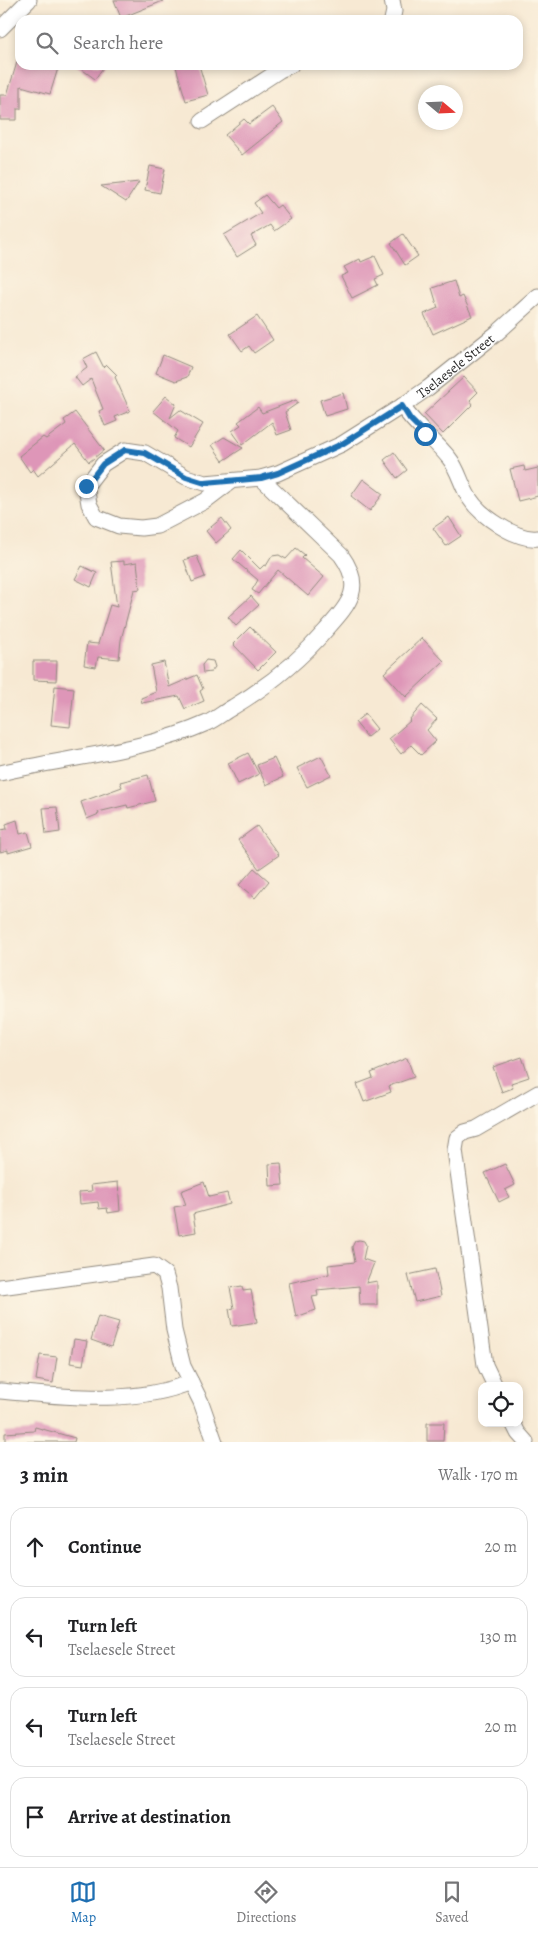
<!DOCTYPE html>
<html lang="en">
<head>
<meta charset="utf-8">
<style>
	:root { --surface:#fff; --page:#f6f6f6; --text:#202124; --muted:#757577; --line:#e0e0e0; --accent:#1f6fb2 }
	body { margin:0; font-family:Alegreya,serif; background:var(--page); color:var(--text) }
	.controls { position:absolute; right:15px; bottom:15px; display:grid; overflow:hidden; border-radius:10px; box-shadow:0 2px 8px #0003 }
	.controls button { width:45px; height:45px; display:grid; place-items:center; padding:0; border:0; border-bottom:1px solid var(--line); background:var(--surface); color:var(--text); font:25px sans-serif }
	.compass { position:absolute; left:418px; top:85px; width:45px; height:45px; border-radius:50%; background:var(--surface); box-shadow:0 2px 8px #0003; rotate:109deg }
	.stop { position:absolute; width:15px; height:15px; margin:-11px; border:4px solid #1f6fb2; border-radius:50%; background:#fff }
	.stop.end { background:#1f6fb2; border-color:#fff; box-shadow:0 1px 5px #0008 }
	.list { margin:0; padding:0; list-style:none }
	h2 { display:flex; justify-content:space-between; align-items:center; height:65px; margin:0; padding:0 20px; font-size:21px }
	h2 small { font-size:16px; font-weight:400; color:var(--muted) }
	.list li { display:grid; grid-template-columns:32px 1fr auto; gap:15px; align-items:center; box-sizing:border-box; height:80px; margin:0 10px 10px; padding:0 10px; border:1px solid var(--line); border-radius:15px }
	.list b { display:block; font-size:19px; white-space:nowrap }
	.list p { margin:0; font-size:16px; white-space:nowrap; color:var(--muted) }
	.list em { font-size:16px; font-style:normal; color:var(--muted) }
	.icon { flex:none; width:28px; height:28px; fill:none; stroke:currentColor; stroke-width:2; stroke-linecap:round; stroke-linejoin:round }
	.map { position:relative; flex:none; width:538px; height:1442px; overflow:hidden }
	.search { position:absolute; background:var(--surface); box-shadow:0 2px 8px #0003; left:15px; right:15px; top:15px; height:55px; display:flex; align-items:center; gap:12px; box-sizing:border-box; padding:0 18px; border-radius:15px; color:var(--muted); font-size:19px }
	.sheet { height:425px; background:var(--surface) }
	nav { display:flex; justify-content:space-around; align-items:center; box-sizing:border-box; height:70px; border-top:1px solid var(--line); background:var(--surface); font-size:14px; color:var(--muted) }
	nav a { display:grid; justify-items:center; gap:2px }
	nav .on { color:var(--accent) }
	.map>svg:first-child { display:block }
	.building { fill:#de96b8 }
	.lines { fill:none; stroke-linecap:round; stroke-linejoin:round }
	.minor-casing { stroke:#918a7f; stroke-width:17 }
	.minor { stroke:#fff; stroke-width:15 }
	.route { stroke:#1f6fb2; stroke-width:6 }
	.labels { text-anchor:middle; stroke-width:4; stroke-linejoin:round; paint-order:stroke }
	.street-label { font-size:14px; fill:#2b2b2b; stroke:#fcf5e5 }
</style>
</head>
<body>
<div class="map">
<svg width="538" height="1442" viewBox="0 0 538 1442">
	<rect width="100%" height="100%" fill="#fcf5e5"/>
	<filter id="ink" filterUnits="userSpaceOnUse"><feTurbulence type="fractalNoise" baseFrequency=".02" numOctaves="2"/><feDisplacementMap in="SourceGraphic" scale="10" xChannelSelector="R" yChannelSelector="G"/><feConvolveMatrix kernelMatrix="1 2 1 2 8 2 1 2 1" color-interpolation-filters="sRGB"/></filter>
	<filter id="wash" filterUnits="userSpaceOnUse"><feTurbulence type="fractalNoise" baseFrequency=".0096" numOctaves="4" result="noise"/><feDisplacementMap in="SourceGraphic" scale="20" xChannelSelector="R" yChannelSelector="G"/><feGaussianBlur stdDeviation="1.12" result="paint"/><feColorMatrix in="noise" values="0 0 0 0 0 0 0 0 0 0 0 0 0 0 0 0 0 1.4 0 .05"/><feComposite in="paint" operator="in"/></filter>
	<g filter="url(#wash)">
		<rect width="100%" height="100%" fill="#f7e9d3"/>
		<g id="blocks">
			<!-- building -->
			<g class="building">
				<path d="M114 0H163V1L121 18Z"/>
				<path d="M18 59 20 60V65H59L50 94 21 86V109H17V120H0V95H7Z"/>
				<path d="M76 65H105L95 79Z"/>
				<path d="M184 65H199L208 95 186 101 176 67Z"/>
				<path d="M272 107 283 122 242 155 225 135 244 119 249 124Z"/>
				<path d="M150 166 165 169 160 193 145 190Z"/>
				<path d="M139 182 126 202 101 186Z"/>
				<path d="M265 195 276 208 280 205 291 219 274 231 270 225 251 236 256 245 237 257 224 235 261 213 254 203Z"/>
				<path d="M403 234 418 256 405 265 391 243Z"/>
				<path d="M375 256 384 275 375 279 378 285 352 298 341 276 348 273 344 267 360 259 361 262Z"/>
				<path d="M454 281 459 298 463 296 472 316 433 334 424 314 438 308 432 288Z"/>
				<path d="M257 316 273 340 254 353 249 346 242 351 230 334Z"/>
				<path d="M96 352 104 368 107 365 117 375 115 377 130 411 115 417 117 421 105 426 99 411 103 409 91 379 82 386 75 377 87 368 83 359Z"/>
				<path d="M163 355 191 367 187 377 176 381 156 373Z"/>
				<path d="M464 377 478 392 470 400 473 404 443 434 424 414Z"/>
				<path d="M343 393 347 409 325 416 320 400Z"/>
				<path d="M166 396 176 404 170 418 180 410 203 424 189 447 174 438 178 431 153 411Z"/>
				<path d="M296 400 298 403 285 412 291 430 277 435 272 422 242 445 232 431 241 425 238 422 258 407 262 413Z"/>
				<path d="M75 412 104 450 89 462 75 444 38 476 33 469 30 472 19 456 43 437 46 439 66 424 64 420Z"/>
				<path d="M224 437 243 448 223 461 212 445Z"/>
				<path d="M394 452 407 470 397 478 384 460Z"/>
				<path d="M524 466 525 471 538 468V496L518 501 510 469Z"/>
				<path d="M363 479 383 494 370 511 351 496Z"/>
				<path d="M449 517 461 536 446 546 433 528Z"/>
				<path d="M222 518 231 530 216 543 206 531Z"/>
				<path d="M296 548 305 555 302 558 324 577 308 596 278 570 258 594 252 590 258 580 233 559 241 550 260 569 264 565 266 566 272 556 279 555 286 559Z"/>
				<path d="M197 556 205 577 192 582 184 560Z"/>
				<path d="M124 561V564L137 562 140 589 134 590 121 640 119 659 98 657 96 667 84 665 87 643 98 644 110 605 117 607 111 562Z"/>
				<path d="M82 566 97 573 91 587 75 579Z"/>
				<path d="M251 596 259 605 236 626 228 617Z"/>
				<path d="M250 627 276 652 258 670 233 644Z"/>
				<path d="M422 638 444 661 406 697 384 673Z"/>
				<path d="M206 660 213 661 215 667 211 672 203 673 202 665Z"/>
				<path d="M33 661H57L56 681 33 680Z"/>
				<path d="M164 662 169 687 197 675 203 689 200 691 204 701 185 709 179 696 142 703 141 698 156 692 151 665Z"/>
				<path d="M55 686 74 688 70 727 51 725Z"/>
				<path d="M422 705 437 719 427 730 436 741 421 755 411 745 401 754 389 739 410 721 409 720Z"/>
				<path d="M365 714 377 729 367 737 355 722Z"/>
				<path d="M248 753 259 774 238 784 228 763Z"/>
				<path d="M321 756 331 775 307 787 297 768Z"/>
				<path d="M274 758 283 777 266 785 257 765Z"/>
				<path d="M148 775 155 801 128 808 127 805 98 812 99 814 87 819 81 802 122 787 120 782Z"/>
				<path d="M57 807 60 832 46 834 43 808Z"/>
				<path d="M17 820 20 834 28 832 32 846 8 853V850L0 852V830L7 829 6 824Z"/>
				<path d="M257 826 279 855 259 869 238 840Z"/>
				<path d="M254 868 269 881 255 898 239 885Z"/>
				<path d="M522 1057 529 1077 511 1083 513 1088 502 1092 493 1067Z"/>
				<path d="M407 1058 414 1077 389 1086 391 1092 364 1102 357 1084 373 1078 371 1073Z"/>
				<path d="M281 1163 283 1185 270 1186 269 1164Z"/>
				<path d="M505 1164 515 1185 505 1190 509 1197 499 1202 485 1173Z"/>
				<path d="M118 1182 120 1211 108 1213 107 1208 99 1209 98 1202 80 1204 79 1192 92 1191 91 1185Z"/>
				<path d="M204 1182 209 1197 227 1193 230 1204 193 1214 196 1232 179 1235 174 1207 186 1205 181 1191Z"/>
				<path d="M359 1240 364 1241 366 1245 363 1259 374 1263 366 1283 377 1281V1305H360L359 1286 317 1290 318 1296 312 1297 316 1310 296 1317 289 1283 329 1274 328 1265 355 1262 352 1247 355 1241Z"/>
				<path d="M435 1269 441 1296 415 1302 408 1275Z"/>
				<path d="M242 1286 243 1291 251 1290 257 1322 232 1326 229 1309 234 1308 230 1288Z"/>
				<path d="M98 1316 119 1322 111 1347 91 1340Z"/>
				<path d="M74 1339 87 1341 83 1365 70 1363Z"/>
				<path d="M40 1355 57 1357 53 1383 36 1380Z"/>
				<path d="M427 1423H444L443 1441H427Z"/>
				<path d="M35 1427 75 1438 74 1442H5V1433L34 1431Z"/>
			</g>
		</g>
	</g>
	<g filter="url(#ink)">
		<use href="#blocks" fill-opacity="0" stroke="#918a7f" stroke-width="1"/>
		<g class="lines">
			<defs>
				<g id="minor">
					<path d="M392 20 394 11 392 0"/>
					<path d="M0 29 29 0"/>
					<path d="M202 121 280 70 291 65"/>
					<path d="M402 406C415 426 434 439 449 458 459 470 461 486 470 499 481 516 517 541 538 538"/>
					<path id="s1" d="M230 482 205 501 157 526 141 528 119 526 96 517 89 504 86 486 103 464 125 450 145 453 186 477 205 483 261 478 278 473 342 444 402 406 428 388 497 333 538 296"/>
					<path d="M0 773C68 757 142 752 207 723 216 719 224 712 233 707 268 686 299 661 326 630 349 604 365 588 341 555L261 478"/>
					<path d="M0 1287 154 1266 165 1274 169 1288 174 1330 183 1366 201 1402 215 1442"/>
					<path d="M495 1386 485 1365 455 1150 457 1138 465 1132 476 1129 538 1093"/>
					<path d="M0 1391C60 1396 134 1406 191 1382"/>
					<path d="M513 1423 518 1433 526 1442"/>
				</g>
			</defs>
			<!-- minor casing -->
			<use href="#minor" class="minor-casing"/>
			<!-- minor -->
			<use href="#minor" class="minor"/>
		</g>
	</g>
	<g class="lines" filter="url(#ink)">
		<!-- route -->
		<path class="route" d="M86 486 103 464 125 450 145 453 186 477 205 483 261 478 278 473 342 444 402 406 410 419 425 434"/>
	</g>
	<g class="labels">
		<!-- street labels -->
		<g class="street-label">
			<text dy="5" stroke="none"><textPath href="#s1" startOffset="605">Tselaesele Street</textPath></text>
		</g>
	</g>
</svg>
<div class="controls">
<button><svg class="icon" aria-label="locate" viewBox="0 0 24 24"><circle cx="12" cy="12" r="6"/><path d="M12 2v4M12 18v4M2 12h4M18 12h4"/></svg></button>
</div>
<svg class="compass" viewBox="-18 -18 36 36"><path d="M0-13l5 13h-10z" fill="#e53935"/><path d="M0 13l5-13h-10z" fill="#757577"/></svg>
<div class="stop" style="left:425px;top:434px"></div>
<div class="stop end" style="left:86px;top:486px"></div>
<div class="search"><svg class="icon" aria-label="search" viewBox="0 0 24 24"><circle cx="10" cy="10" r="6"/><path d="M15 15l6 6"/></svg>Search here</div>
</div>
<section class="sheet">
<h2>3 min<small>Walk · 170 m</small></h2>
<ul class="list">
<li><svg class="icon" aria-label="ahead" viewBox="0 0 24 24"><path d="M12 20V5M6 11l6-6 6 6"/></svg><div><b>Continue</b></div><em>20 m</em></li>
<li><svg class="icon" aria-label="left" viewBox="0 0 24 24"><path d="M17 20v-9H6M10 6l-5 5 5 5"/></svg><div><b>Turn left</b><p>Tselaesele Street</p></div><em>130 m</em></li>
<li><svg class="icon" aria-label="left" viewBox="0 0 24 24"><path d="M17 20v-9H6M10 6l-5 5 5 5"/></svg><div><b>Turn left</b><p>Tselaesele Street</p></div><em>20 m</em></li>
<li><svg class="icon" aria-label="arrive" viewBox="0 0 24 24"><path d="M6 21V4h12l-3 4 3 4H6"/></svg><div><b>Arrive at destination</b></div></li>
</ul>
</section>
<nav>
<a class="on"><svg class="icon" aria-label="map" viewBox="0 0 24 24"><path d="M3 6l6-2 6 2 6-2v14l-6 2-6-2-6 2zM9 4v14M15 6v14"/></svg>Map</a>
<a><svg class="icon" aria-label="directions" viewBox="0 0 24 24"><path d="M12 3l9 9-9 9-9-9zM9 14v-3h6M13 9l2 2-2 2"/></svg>Directions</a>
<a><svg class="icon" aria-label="saved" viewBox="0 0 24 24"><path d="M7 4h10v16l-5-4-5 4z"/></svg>Saved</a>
</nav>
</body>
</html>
